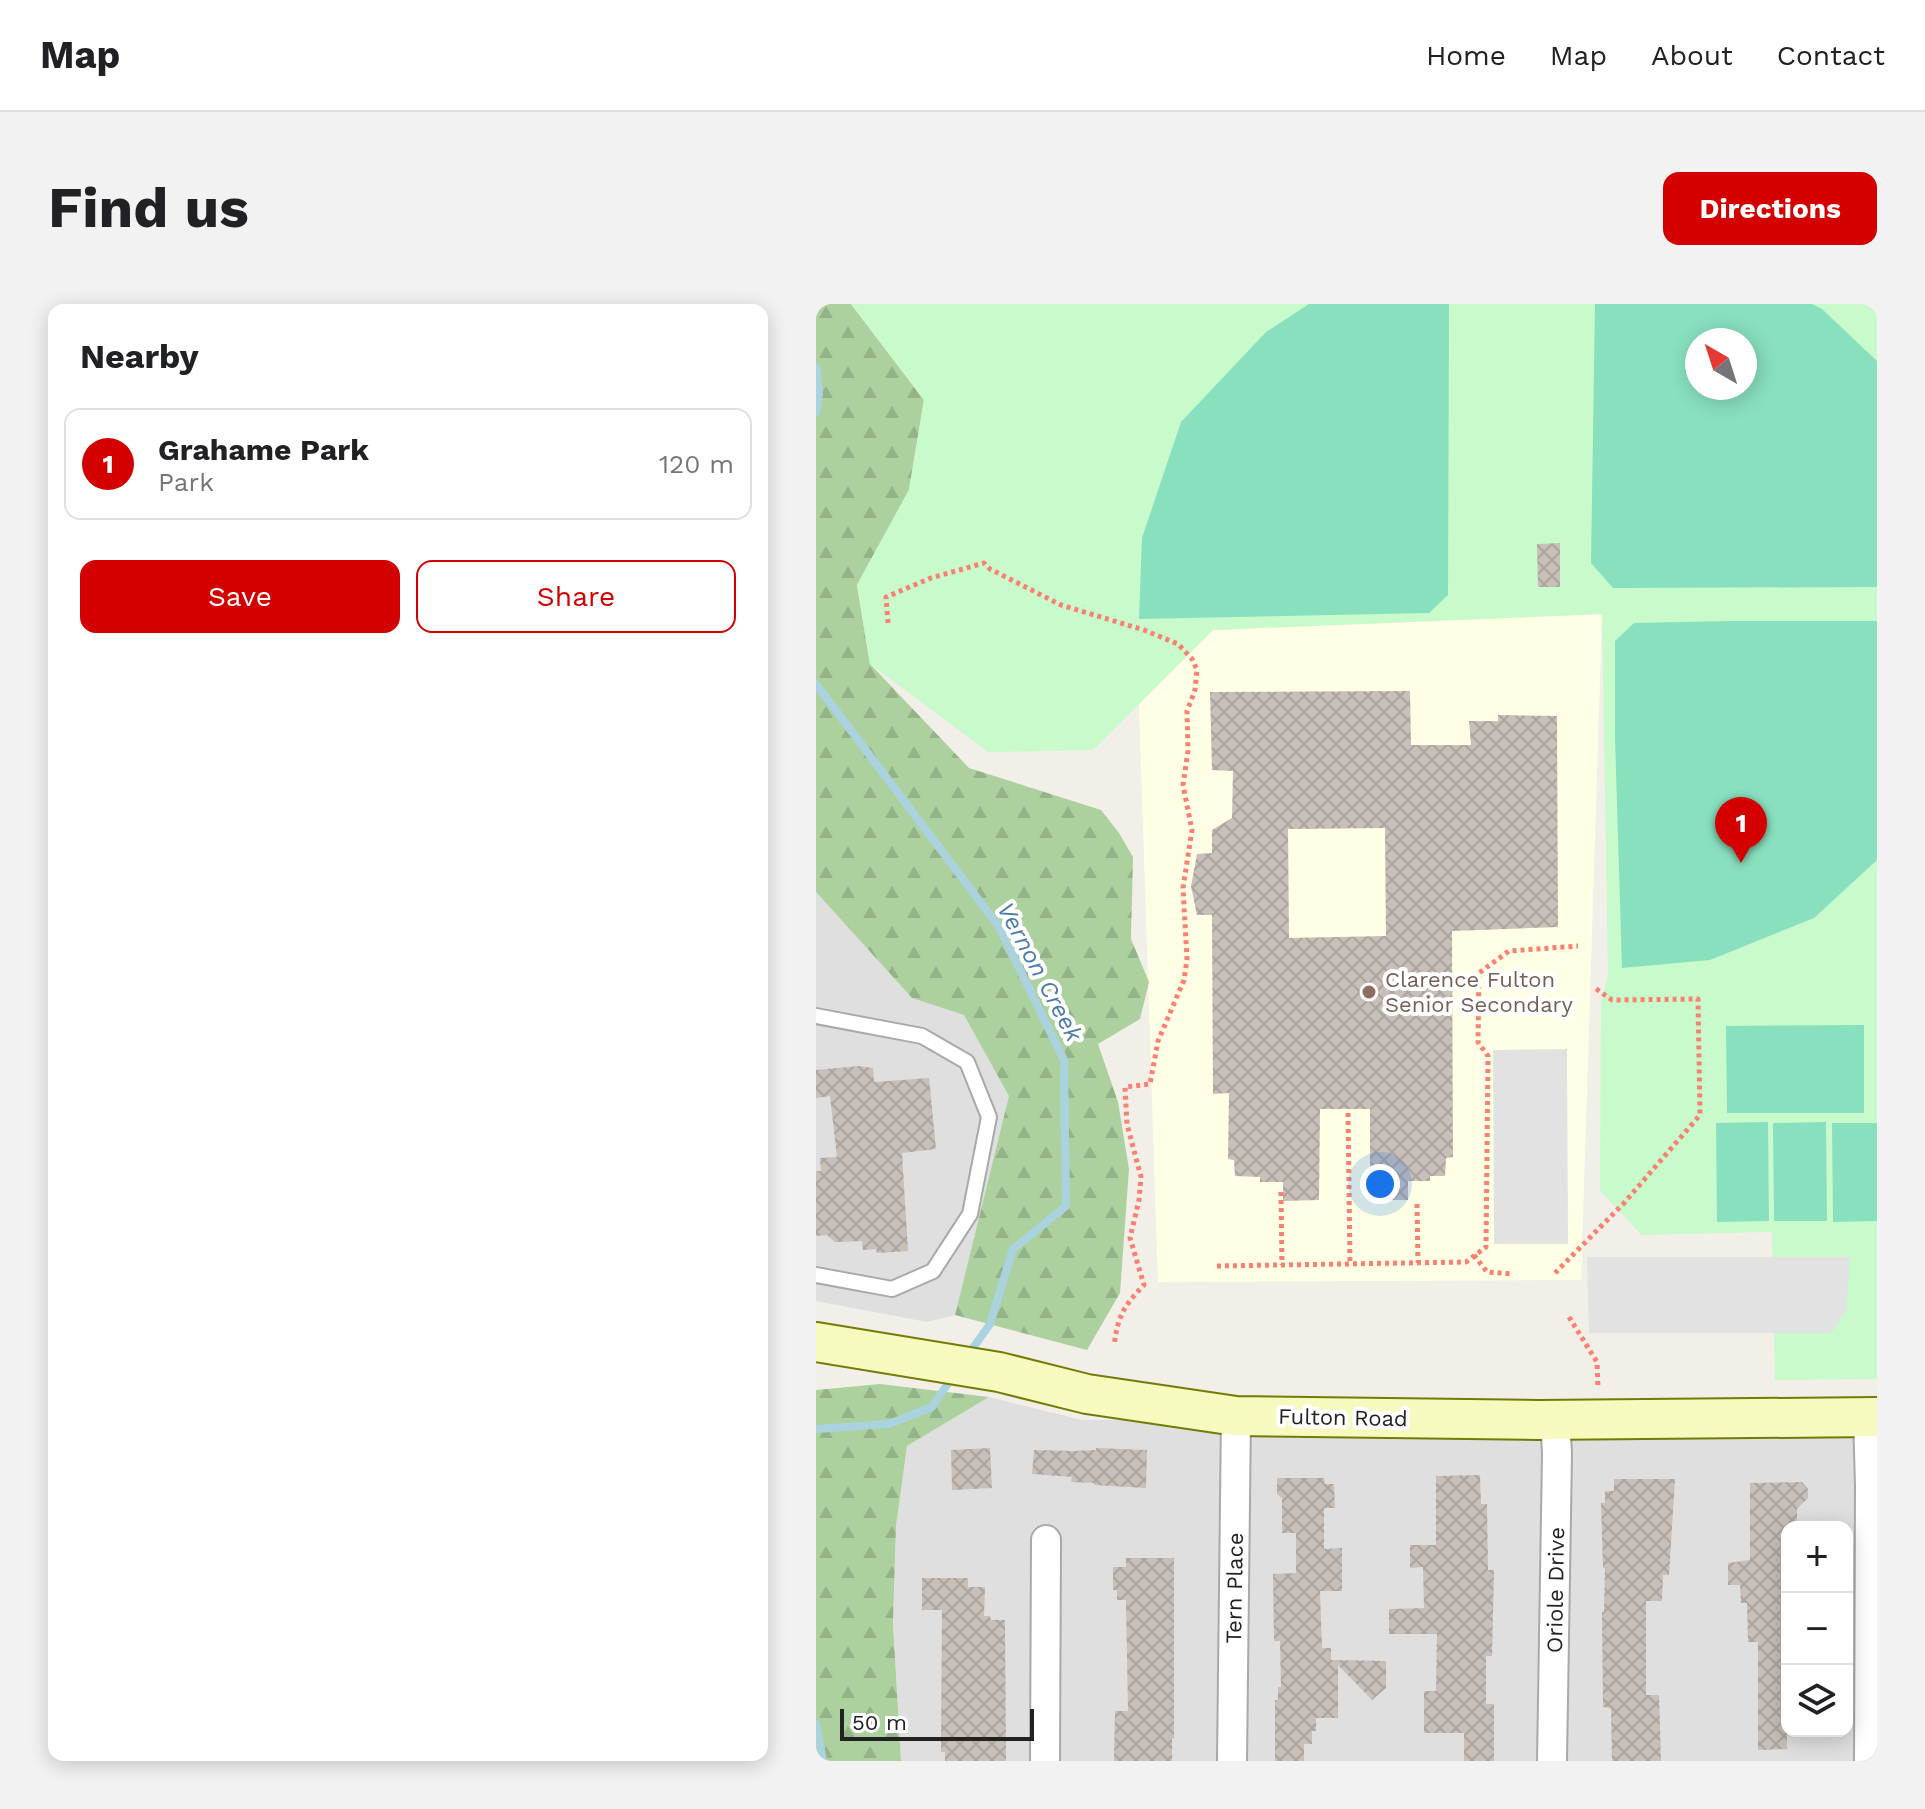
<!DOCTYPE html>
<html lang="en">
<head>
<meta charset="utf-8">
<style>
	:root { --surface:#fff; --page:#f2f2f2; --text:#202124; --muted:#757577; --line:#e0e0e0; --accent:#d40000 }
	body { margin:0; font-family:"Work Sans",sans-serif; background:var(--page); color:var(--text) }
	.controls { position:absolute; right:24px; bottom:24px; display:grid; overflow:hidden; border-radius:16px; box-shadow:0 4px 20px #0003 }
	.controls button { width:72px; height:72px; display:grid; place-items:center; padding:0; border:0; border-bottom:2px solid var(--line); background:var(--surface); color:var(--text); font:40px sans-serif }
	.compass { position:absolute; left:869px; top:24px; width:72px; height:72px; border-radius:50%; background:var(--surface); box-shadow:0 4px 20px #0003; rotate:321deg }
	.scale { position:absolute; left:24px; bottom:20px; width:194px; box-sizing:border-box; padding-left:8px; border:4px solid #222; border-top:0; font-size:22px; line-height:28px; white-space:nowrap; color:#222; -webkit-text-stroke:6px #fff; paint-order:stroke }
	.you { position:absolute; left:564px; top:880px; width:28px; height:28px; margin:-20px; border:6px solid #fff; border-radius:50%; background:#1a73e8; box-shadow:0 0 0 12px #1a73e833 }
	.badge { display:grid; place-items:center; width:52px; height:52px; border-radius:50%; background:var(--accent); color:#fff; font-size:26px; font-weight:700 }
	.pin { position:absolute; translate:-50% -66px; filter:drop-shadow(0 2px 4px #0008) }
	.pin::after { content:''; position:absolute; top:42px; width:28px; height:24px; background:inherit; clip-path:polygon(0 0,100% 0,50% 100%) }
	.list { margin:0; padding:0; list-style:none }
	h2 { display:flex; justify-content:space-between; align-items:center; height:104px; margin:0; padding:0 32px; font-size:34px }
	h2 small { font-size:26px; font-weight:400; color:var(--muted) }
	.list li { display:grid; grid-template-columns:52px 1fr auto; gap:24px; align-items:center; box-sizing:border-box; height:112px; margin:0 16px 16px; padding:0 16px; border:2px solid var(--line); border-radius:16px }
	.list b { display:block; font-size:30px; white-space:nowrap }
	.list p { margin:0; font-size:26px; white-space:nowrap; color:var(--muted) }
	.list em { font-size:26px; font-style:normal; color:var(--muted) }
	.actions { display:flex; gap:16px; padding:24px 32px }
	.actions a { flex:1; padding:18px 0; border:2px solid var(--accent); border-radius:16px; text-align:center; font-size:28px; color:var(--accent) }
	.actions .main { background:var(--accent); color:#fff }
	.icon { flex:none; width:44px; height:44px; fill:none; stroke:currentColor; stroke-width:2; stroke-linecap:round; stroke-linejoin:round }
	.map { position:relative; flex:none; width:1061px; height:1457px; overflow:hidden; border-radius:16px }
	header { display:flex; align-items:center; gap:48px; box-sizing:border-box; height:112px; padding:0 40px; background:var(--surface); border-bottom:2px solid var(--line) }
	header strong { font-size:38px }
	nav { display:flex; gap:44px; margin-inline-start:auto; font-size:28px }
	.intro { display:flex; align-items:center; justify-content:space-between; box-sizing:border-box; height:192px; padding:0 48px }
	h1 { margin:0; font-size:56px }
	.button { padding:20px 36px; border-radius:16px; background:var(--accent); color:#fff; font-size:28px; font-weight:700 }
	main { display:flex; gap:48px; padding:0 48px }
	aside { flex:1; background:var(--surface); border-radius:16px; box-shadow:0 4px 20px #0003 }
	.map>svg:first-child { display:block }
	.residential { fill:#e0dfdf; fill-rule:evenodd }
	.education { fill:#ffffe5 }
	.forest { fill:url(#forest-firs) }
	.park { fill:#c8facc; fill-rule:evenodd }
	.pitch { fill:#88e0be; fill-rule:evenodd }
	.parking { fill:#e2e2e2 }
	.lines { fill:none; stroke-linecap:round; stroke-linejoin:round }
	.stream { stroke:#aad3df; stroke-width:8 }
	.building { fill:url(#building-cross-hatch); fill-rule:evenodd }
	.lane-casing { stroke:#a9a9a9; stroke-width:18 }
	.street-casing { stroke:#a9a9a9; stroke-width:32 }
	.secondary-casing { stroke:#707d05; stroke-width:42 }
	.path { stroke:#fa8072; stroke-width:5; stroke-dasharray:4 4; stroke-linecap:butt }
	.lane { stroke:#fff; stroke-width:14 }
	.street { stroke:#fff; stroke-width:28 }
	.secondary { stroke:#f7fabf; stroke-width:38 }
	.education-dot { fill:#8d6e63; stroke:#fff; stroke-width:3 }
	.labels { text-anchor:middle; stroke-width:8; stroke-linejoin:round; paint-order:stroke }
	.education-label { font-size:22px; fill:#785e54; stroke:#fff; text-anchor:start }
	.street-label { font-size:22px; fill:#222; stroke:#fff }
	.water-label { font-size:24px; font-style:italic; fill:#4a7aab; stroke:#fff }
</style>
</head>
<body>
<header>
<strong>Map</strong>
<nav><a>Home</a><a>Map</a><a>About</a><a>Contact</a></nav>
</header>
<div class="intro"><h1>Find us</h1><a class="button">Directions</a></div>
<main>
<aside>
<h2>Nearby<small></small></h2>
<ul class="list">
<li><span class="badge">1</span><div><b>Grahame Park</b><p>Park</p></div><em>120 m</em></li>
</ul>
<div class="actions"><a class="main">Save</a><a>Share</a></div>
</aside>
<div class="map">
<svg width="1061" height="1457" viewBox="0 0 1061 1457">
	<defs>
		<pattern id="forest-firs" width="22" height="20" patternUnits="userSpaceOnUse" patternTransform="scale(2)"><rect width="22" height="20" fill="#add19e"/><path d="M5 1l3.5 6h-7zM16 11l3.5 6h-7z" fill="#95b388"/></pattern>
		<pattern id="building-cross-hatch" width="8" height="8" patternUnits="userSpaceOnUse" patternTransform="scale(2)"><rect width="8" height="8" fill="#c7bfb8"/><path d="M0 0l8 8M0 8l8-8" fill="none" stroke="#aba49e"/></pattern>
	</defs>
	<rect width="100%" height="100%" fill="#f2efe9"/>
	<!-- residential -->
	<g class="residential">
		<path d="M0 588 96 694 148 711 194 792 139 1011 111 1018 0 997Z"/>
		<path d="M173 1093 266 1116 1061 1113V1457H85L77 1319 80 1222 91 1142ZM971 1223H1031V1427H971Z"/>
	</g>
	<!-- education -->
	<path class="education" d="M786 310 765 976 342 978 323 400 397 326Z"/>
	<!-- forest -->
	<g class="forest">
		<path d="M0 0H35L108 96 93 186 41 281 54 360 153 464 285 506 303 529 317 553 315 635 333 678 324 715 282 740 302 798 313 865 304 989 271 1046 139 1011 193 792 148 711 96 694 0 588Z"/>
		<path d="M64 1080 173 1093 91 1142 80 1222 77 1319 85 1457H0V1086Z"/>
	</g>
	<!-- park -->
	<path class="park" d="M35 0H1061V1075L959 1076 956 928 826 931 784 887 785 700 792 671 786 310 397 326 277 446 172 448 54 360 41 281 93 186 108 96ZM881 36H929V84H881Z"/>
	<!-- pitch -->
	<g class="pitch">
		<path d="M493 0H633L632 291 613 309 323 315 326 234 365 118 450 28Z"/>
		<path d="M779 0H996L1006 5 1061 57V283L797 284 775 259ZM881 36H929V84H881Z"/>
		<path d="M913 317H1061V556L998 614 894 656 806 664 799 433V337L818 319Z"/>
		<path d="M1048 721V809H911L910 722Z"/>
		<path d="M952 818 953 917 901 918 900 819Z"/>
		<path d="M1010 818 1011 917H958L957 819Z"/>
		<path d="M1016 819H1061V917L1017 918Z"/>
	</g>
	<!-- parking -->
	<g class="parking">
		<path d="M751 745 752 940H678L677 746Z"/>
		<path d="M771 953H1034L1030 1007 1015 1029H773Z"/>
	</g>
	<g class="lines">
		<!-- stream -->
		<g class="stream">
			<path d="M0 63 3 91 0 108"/>
			<path d="M0 380 183 623 248 756 250 902 197 945 174 1020 152 1051"/>
			<path d="M0 1125 73 1120 116 1103 137 1072"/>
			<path d="M0 1420 7 1457"/>
		</g>
	</g>
	<!-- building -->
	<g class="building">
		<path d="M744 239V283H722L721 240Z"/>
		<path d="M594 387 595 441H655L653 417H682V411L741 412 742 623 636 627 637 853 630 854 629 872H614V877H592V896H554V805H504L503 896 467 897V878H444V873L419 872 418 856 412 855 413 789 397 790 396 611H381L375 582 381 550 396 549V526L416 514 417 467 396 466 394 388ZM569 524 570 632 473 634 472 525Z"/>
		<path d="M43 762 57 764 58 778 113 774 120 845 86 849 92 947 61 949 60 945 47 946 46 937 19 938 11 931 0 932V867H5L4 854 21 853 14 792 0 794V766Z"/>
		<path d="M174 1144 176 1184 136 1186 135 1146Z"/>
		<path d="M280 1144 331 1146 330 1184 278 1181V1179L255 1178 256 1173 216 1170 218 1146 257 1147 280 1146Z"/>
		<path d="M664 1171 665 1200H671L672 1266H678L676 1352H670V1400H678V1457H648V1429H608V1387H620L621 1330H573V1305L608 1304 607 1263 594 1264V1241H620V1172Z"/>
		<path d="M461 1174H508L509 1180H518L519 1204H508V1245L526 1244V1287H504L506 1344H515V1356L570 1357V1384L556 1396 522 1361V1414H500V1427H496V1440H488V1457H459V1396H462V1383H465L464 1337H458L457 1270 480 1269V1229H466V1194L461 1190Z"/>
		<path d="M798 1175H859L853 1271H847L846 1297H830V1391H843L845 1457H796L795 1404 787 1403 786 1308H788L789 1264H787L785 1199H789V1187H798Z"/>
		<path d="M986 1178 992 1185V1194L981 1205V1223H971V1445L942 1446V1338H932L931 1299H925L924 1281H912V1259L934 1256V1179Z"/>
		<path d="M310 1254H358V1434H356V1457H298L299 1407H312L310 1299V1296H301V1286H297V1263H310Z"/>
		<path d="M106 1274H152V1283H169L168 1312H174L175 1316H189L190 1457H129V1448H125L126 1306H106Z"/>
	</g>
	<g class="lines">
		<defs>
			<path id="lane" d="M0 712 106 732 151 758 173 813 154 910 117 967 76 985 0 971"/>
			<g id="street">
				<path d="M1052 1113 1054 1181 1053 1457"/>
				<path d="M229 1457 230 1236"/>
				<path d="M416 1457 420 1112"/>
				<path d="M736 1457 741 1149 739 1115"/>
			</g>
			<path id="secondary" d="M0 1038 183 1068 271 1090 420 1112 722 1116 1061 1113"/>
		</defs>
		<!-- lane casing -->
		<use href="#lane" class="lane-casing"/>
		<!-- street casing -->
		<use href="#street" class="street-casing"/>
		<!-- secondary casing -->
		<use href="#secondary" class="secondary-casing"/>
		<!-- path -->
		<g class="path">
			<path d="M72 319 70 293 115 274 168 259 174 265 245 301 328 326 362 340 376 355 381 366 379 386 371 407 372 447 367 481 376 526 367 584 371 655 368 676 342 737 334 780 309 783 311 820 325 873 323 896 314 934 328 981C307 1003 302 1012 298 1042"/>
			<path d="M532 809 534 960"/>
			<path d="M465 888 466 961"/>
			<path d="M601 900 602 959"/>
			<path d="M658 951 671 968 697 970"/>
			<path d="M401 962 650 958 670 943 672 752 662 738 663 669 693 647 762 642"/>
			<path d="M739 969 808 899 884 811 882 695 796 696 779 684"/>
			<path d="M753 1013 781 1058 782 1084"/>
		</g>
		<!-- lane -->
		<use href="#lane" class="lane"/>
		<!-- street -->
		<use href="#street" class="street"/>
		<!-- secondary -->
		<use href="#secondary" class="secondary"/>
	</g>
	<!-- markers -->
	<circle class="education-dot" cx="553" cy="688" r="8"/>
	<g class="labels">
		<!-- education labels -->
		<g class="education-label">
			<text x="569" y="683">Clarence Fulton<tspan x="569" dy="25">Senior Secondary</tspan></text>
		</g>
		<!-- street labels -->
		<g class="street-label">
			<text transform="translate(527 1113) rotate(1)" y="8">Fulton Road</text>
			<text transform="translate(418 1284) rotate(-89)" y="8">Tern Place</text>
			<text transform="translate(739 1286) rotate(-89)" y="8">Oriole Drive</text>
		</g>
		<!-- water labels -->
		<g class="water-label">
			<text transform="translate(224 668) rotate(62)" y="8">Vernon Creek</text>
		</g>
	</g>
</svg>
<div class="controls">
<button>+</button>
<button>−</button>
<button><svg class="icon" aria-label="layers" viewBox="0 0 24 24"><path d="M12 4l9 5-9 5-9-5zM3 14l9 5 9-5"/></svg></button>
</div>
<svg class="compass" viewBox="-18 -18 36 36"><path d="M0-13l5 13h-10z" fill="#e53935"/><path d="M0 13l5-13h-10z" fill="#757577"/></svg>
<div class="scale">50 m</div>
<div class="you"></div>
<div class="pin badge" style="left:925px;top:559px">1</div>
</div>
</main>
</body>
</html>
